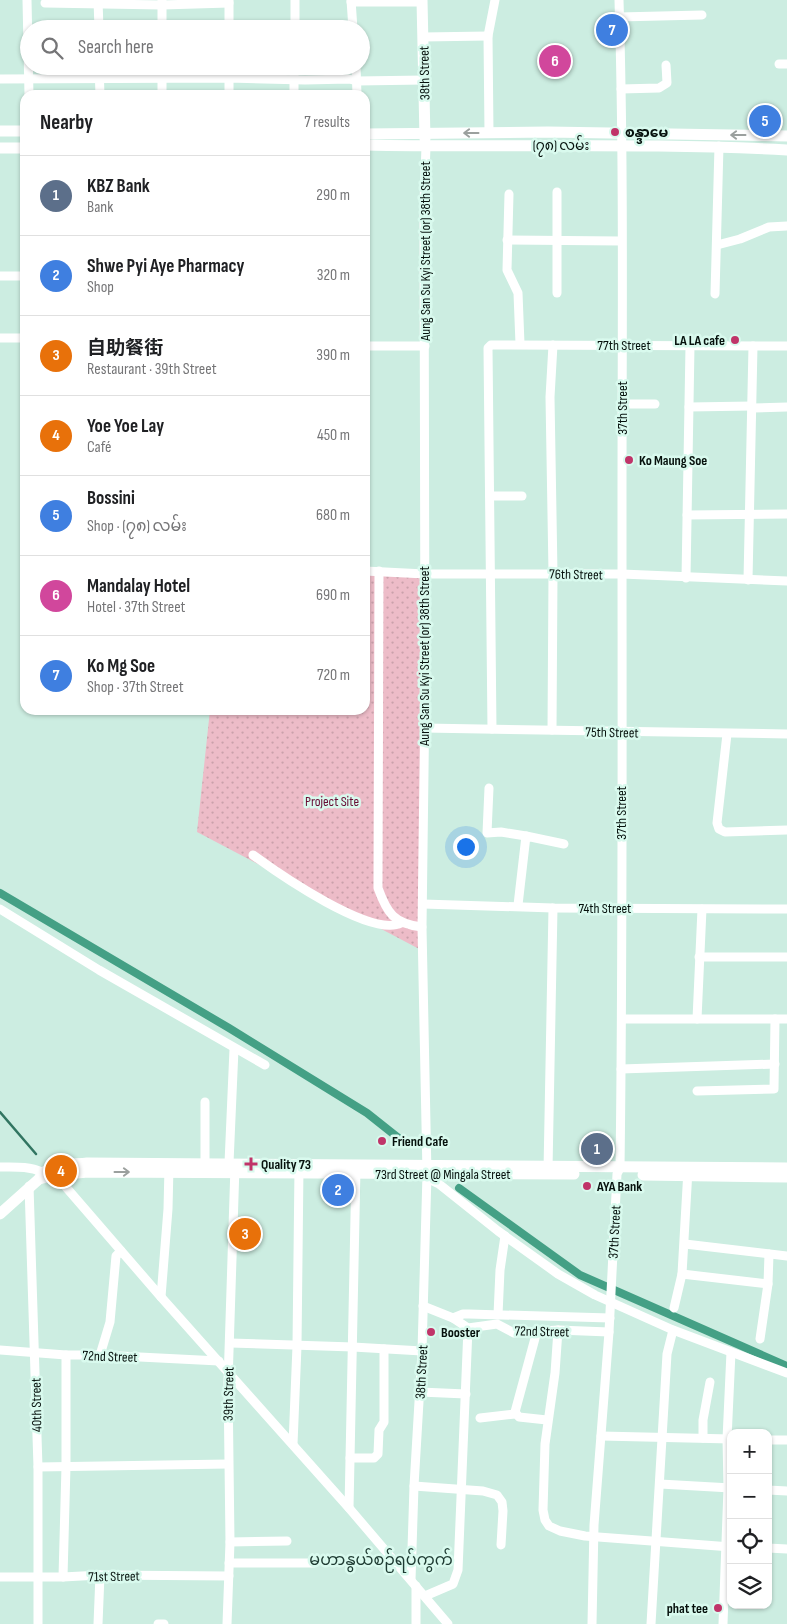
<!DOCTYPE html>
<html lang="en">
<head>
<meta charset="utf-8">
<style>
	:root { --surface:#fff; --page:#f2f2f2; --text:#202124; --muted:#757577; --line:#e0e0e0; --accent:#c03469 }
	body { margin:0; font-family:"Sofia Sans Condensed","Noto Sans SC","Noto Sans Myanmar",sans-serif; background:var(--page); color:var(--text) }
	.controls { position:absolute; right:15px; bottom:15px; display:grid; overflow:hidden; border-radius:10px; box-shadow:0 1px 4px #0004 }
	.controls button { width:45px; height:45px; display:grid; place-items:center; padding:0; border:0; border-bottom:1px solid var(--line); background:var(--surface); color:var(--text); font:25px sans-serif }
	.you { position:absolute; left:465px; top:846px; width:18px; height:18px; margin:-12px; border:4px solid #fff; border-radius:50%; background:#1a73e8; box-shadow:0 0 0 8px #1a73e833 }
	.badge { display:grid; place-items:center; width:32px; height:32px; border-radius:50%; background:var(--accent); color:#fff; font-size:16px; font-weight:700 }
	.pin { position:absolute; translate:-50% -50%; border:2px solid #fff; box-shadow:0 1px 5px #0006 }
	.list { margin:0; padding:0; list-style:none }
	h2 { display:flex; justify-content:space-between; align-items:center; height:65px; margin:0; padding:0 20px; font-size:21px }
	h2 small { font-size:16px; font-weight:400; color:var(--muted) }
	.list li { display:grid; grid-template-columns:32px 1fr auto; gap:15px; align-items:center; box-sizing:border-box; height:80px; padding:0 20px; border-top:1px solid var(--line) }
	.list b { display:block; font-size:19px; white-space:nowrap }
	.list p { margin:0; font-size:16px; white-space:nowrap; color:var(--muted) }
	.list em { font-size:16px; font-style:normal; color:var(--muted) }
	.icon { flex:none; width:28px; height:28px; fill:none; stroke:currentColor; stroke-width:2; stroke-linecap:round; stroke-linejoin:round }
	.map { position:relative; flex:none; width:787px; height:1624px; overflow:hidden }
	.search { position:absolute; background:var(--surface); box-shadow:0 1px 4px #0004; left:20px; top:20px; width:350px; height:55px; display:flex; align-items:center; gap:12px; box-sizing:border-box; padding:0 18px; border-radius:28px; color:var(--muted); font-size:19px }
	.panel { position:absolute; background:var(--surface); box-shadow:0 1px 4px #0004; left:20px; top:90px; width:350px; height:625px; border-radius:15px }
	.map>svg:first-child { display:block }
	.park { fill:url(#park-dots) }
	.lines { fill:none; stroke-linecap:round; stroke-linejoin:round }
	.stream { stroke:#317561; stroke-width:2.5 }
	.canal { stroke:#44a085; stroke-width:8 }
	.minor { stroke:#fff; stroke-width:9 }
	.major { stroke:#fff; stroke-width:11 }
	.oneway { stroke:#9ba09e }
	.poi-dot { fill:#c03469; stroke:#d9faee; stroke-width:2 }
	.labels { text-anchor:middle; stroke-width:5; stroke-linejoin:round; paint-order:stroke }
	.street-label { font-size:14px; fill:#06110d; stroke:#d9faee }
	.poi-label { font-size:14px; font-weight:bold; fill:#06110d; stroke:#d9faee; text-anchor:start }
	.park-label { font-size:14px; fill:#670a32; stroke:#d9faee }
	.quarter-label { font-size:16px; fill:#1e3b32; stroke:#d9faee }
</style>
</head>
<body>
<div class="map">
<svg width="787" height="1624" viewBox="0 0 787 1624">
	<defs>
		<pattern id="park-dots" width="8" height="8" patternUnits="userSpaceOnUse" patternTransform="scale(1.25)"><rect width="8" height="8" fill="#edbcc8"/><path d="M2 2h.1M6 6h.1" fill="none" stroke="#caa1ab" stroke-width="1.8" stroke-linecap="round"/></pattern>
	</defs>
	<rect width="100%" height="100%" fill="#ccede1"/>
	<!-- park -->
	<path class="park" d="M365 573 425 574 423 951 197 832 210 710H365Z"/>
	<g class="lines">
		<!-- stream -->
		<path class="stream" d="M0 1112 36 1154"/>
		<!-- canal -->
		<g class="canal">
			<path d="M0 893 229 1028 367 1113 401 1140"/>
			<path d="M459 1188 580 1275 787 1366"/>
		</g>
		<!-- minor -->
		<g class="minor">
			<path d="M27 0 29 95"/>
			<path d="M98 0 99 29"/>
			<path d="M162 0V29"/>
			<path d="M229 0V29"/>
			<path d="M351 0 353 29"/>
			<path d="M351 2H422"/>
			<path d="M45 3 162 5 229 3"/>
			<path d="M619 17 702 15"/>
			<path d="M295 29V0"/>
			<path d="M423 37 488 36"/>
			<path d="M779 64H787"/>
			<path d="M99 66 100 95"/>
			<path d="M356 66 357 95"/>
			<path d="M0 79 229 78 305 80 349 79 357 81 424 80"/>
			<path d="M621 89 659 88 667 83 666 65"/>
			<path d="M162 95V66"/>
			<path d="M229 95V66"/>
			<path d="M294 95V66"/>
			<path d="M489 133 488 36 495 0"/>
			<path d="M557 192V293"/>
			<path d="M509 194 507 270 518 293 520 344"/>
			<path d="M507 240 621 241"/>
			<path d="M717 245 740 239 769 227 787 226"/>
			<path d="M0 276H25"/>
			<path d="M715 294 719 146"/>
			<path d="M0 338H21L25 335"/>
			<path d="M365 346H425"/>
			<path d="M622 404H655"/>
			<path d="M689 407 752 406"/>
			<path d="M752 408 787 407"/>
			<path d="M490 496H522"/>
			<path d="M687 515 787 514"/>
			<path d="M365 571 425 574H622L787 581"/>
			<path d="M379 571 378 888C387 913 394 924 422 927"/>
			<path d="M686 578 690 346"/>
			<path d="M748 580 753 346"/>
			<path d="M424 728 787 734"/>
			<path d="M492 729 488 348 491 345 787 346"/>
			<path d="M552 730 553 573 550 397 553 345"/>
			<path d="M727 734 717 823 719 829 725 832 787 830"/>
			<path d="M489 788 487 833 501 832 526 836"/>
			<path d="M253 855C279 874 371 938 401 923"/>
			<path d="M423 904 553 908 787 909"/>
			<path d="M518 905 526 836 564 844"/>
			<path d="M0 909 99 970 265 1065"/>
			<path d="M699 957H787"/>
			<path d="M622 1019H787"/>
			<path d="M697 1019 702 909"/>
			<path d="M621 1069 775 1064"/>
			<path d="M697 1091 774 1089 775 1019"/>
			<path d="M205 1102V1163"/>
			<path d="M229 1163 234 1049"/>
			<path d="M0 1167C15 1167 29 1166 42 1172"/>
			<path d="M548 1170 553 908"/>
			<path d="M52 1171 161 1297 349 1508 448 1624"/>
			<path d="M426 1178 439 1184 498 1231 558 1274 595 1295 673 1330 787 1373"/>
			<path d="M29 1186 38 1467V1624"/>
			<path d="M685 1244 787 1256"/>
			<path d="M682 1274 768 1284 769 1254"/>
			<path d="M161 1297 168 1209 169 1167"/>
			<path d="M423 1306 453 1318 468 1328 497 1324 514 1333 558 1330 609 1332"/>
			<path d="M674 1308 682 1274 688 1170"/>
			<path d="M498 1315 500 1270 505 1236"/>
			<path d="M453 1318 463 1314H469L610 1318"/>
			<path d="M558 1330 555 1373 545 1444 543 1510 545 1520 549 1526 560 1531 585 1536 731 1547"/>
			<path d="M537 1331 515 1412 519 1417 547 1420"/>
			<path d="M760 1339 768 1284"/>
			<path d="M230 1343 353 1347 422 1351"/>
			<path d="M0 1350 66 1355H100L219 1361"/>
			<path d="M100 1355 110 1322 116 1256 121 1251"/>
			<path d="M420 1392 466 1394"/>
			<path d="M480 1418 515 1414"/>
			<path d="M601 1436 731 1439"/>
			<path d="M703 1438V1420L710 1382"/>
			<path d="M768 1440H787"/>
			<path d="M293 1444 297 1346 299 1167"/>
			<path d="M350 1458H374L378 1454 379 1430 384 1422V1349"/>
			<path d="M38 1467 228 1464"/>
			<path d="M660 1484 731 1488"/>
			<path d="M414 1486 483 1491 497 1495 502 1502 503 1511 501 1545"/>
			<path d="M768 1490 787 1491"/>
			<path d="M349 1508 356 1168"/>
			<path d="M230 1542 287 1541"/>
			<path d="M768 1548 787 1549"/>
			<path d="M229 1563H313"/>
			<path d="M0 1577H63L100 1575 229 1576"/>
			<path d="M63 1577 66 1466V1355"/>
			<path d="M411 1580 414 1486 422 1351 427 1174 422 927 425 694 424 203 426 146"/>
			<path d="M416 1586V1624"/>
			<path d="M425 1596 453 1584 458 1570 468 1328"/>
			<path d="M98 1624 100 1575"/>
			<path d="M158 1624H164"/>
			<path d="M227 1624 230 1542 228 1382 235 1166"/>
			<path d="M592 1624 594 1525 609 1332 617 1174 620 1168C623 945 622 722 622 499 622 333 624 166 619 0"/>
			<path d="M651 1624 667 1354 673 1330"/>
			<path d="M723 1624 728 1488 727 1439 731 1352"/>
		</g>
		<!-- major -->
		<g class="major">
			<path d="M422 0 425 139"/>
			<path d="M0 131H25"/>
			<path d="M365 134 548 132 787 136"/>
			<path d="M365 145C506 148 646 142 787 150"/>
			<path d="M0 148H25"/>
			<path d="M643 1175 787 1177"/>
			<path d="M39 1179 55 1175 88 1172 574 1174"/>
			<path d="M0 1214 39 1179C47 1162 71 1165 87 1163L787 1168"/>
		</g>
	</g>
	<!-- one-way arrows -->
	<defs><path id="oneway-shaft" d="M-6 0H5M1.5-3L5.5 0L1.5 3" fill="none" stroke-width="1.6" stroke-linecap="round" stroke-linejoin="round" transform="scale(1.25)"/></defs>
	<g class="oneway">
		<use href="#oneway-shaft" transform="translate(471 133) rotate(180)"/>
		<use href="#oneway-shaft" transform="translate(738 135) rotate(180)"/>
		<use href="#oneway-shaft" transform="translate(122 1172)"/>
	</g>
	<!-- markers -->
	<g class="poi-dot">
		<circle cx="615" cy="132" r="5"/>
		<circle cx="735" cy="340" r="5"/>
		<circle cx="629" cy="460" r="5"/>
		<circle cx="382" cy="1141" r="5"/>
		<path d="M248.5 1156.5h5v5h5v5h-5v5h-5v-5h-5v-5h5z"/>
		<circle cx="587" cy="1186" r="5"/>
		<circle cx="431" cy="1332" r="5"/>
		<circle cx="718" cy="1608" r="5"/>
	</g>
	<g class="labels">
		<!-- street labels -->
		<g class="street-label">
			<text transform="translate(424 73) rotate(-91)" y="5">38th Street</text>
			<text x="561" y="150">(၇၈) လမ်း</text>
			<text transform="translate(425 251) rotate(-90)" y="5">Aung San Su Kyi Street (or) 38th Street</text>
			<text x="624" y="350">77th Street</text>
			<text transform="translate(622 408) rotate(-90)" y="5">37th Street</text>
			<text transform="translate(576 574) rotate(1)" y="5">76th Street</text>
			<text transform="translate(424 656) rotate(-90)" y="5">Aung San Su Kyi Street (or) 38th Street</text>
			<text transform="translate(612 732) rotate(1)" y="5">75th Street</text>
			<text transform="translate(621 813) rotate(-90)" y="5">37th Street</text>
			<text x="605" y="913">74th Street</text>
			<text x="443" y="1179">73rd Street @ Mingala Street</text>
			<text transform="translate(614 1232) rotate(-87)" y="5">37th Street</text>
			<text transform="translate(542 1331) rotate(1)" y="5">72nd Street</text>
			<text transform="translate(110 1356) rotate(2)" y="5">72nd Street</text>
			<text transform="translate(421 1372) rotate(-87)" y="5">38th Street</text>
			<text transform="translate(228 1394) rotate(-89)" y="5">39th Street</text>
			<text transform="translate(36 1405) rotate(-91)" y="5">40th Street</text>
			<text transform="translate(114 1576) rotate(-1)" y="5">71st Street</text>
		</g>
		<!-- poi labels -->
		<g class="poi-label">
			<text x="625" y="137">စန္ဒာမေ</text>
			<text x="725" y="345" text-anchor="end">LA LA cafe</text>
			<text x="639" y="465">Ko Maung Soe</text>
			<text x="392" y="1146">Friend Cafe</text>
			<text x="261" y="1169">Quality 73</text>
			<text x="597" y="1191">AYA Bank</text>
			<text x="441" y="1337">Booster</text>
			<text x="708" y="1613" text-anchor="end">phat tee</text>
		</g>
		<!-- park labels -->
		<g class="park-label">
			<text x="332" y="806">Project Site</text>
		</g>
		<!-- quarter labels -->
		<g class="quarter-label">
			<text x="381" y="1565">မဟာနွယ်စဉ်ရပ်ကွက်</text>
		</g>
	</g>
</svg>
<div class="controls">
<button>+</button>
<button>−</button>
<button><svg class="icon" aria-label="locate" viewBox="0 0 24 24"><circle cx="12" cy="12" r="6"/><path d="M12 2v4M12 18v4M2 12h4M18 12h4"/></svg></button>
<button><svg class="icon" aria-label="layers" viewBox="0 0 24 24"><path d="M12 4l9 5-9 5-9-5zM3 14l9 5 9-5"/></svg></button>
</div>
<div class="you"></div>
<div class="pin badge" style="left:597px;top:1149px;background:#5c6f8a">1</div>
<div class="pin badge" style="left:338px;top:1190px;background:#3f7fe0">2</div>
<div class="pin badge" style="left:245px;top:1234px;background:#e8710a">3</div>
<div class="pin badge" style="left:61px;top:1171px;background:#e8710a">4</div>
<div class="pin badge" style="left:765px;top:121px;background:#3f7fe0">5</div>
<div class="pin badge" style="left:555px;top:61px;background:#d1479c">6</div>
<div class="pin badge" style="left:612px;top:30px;background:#3f7fe0">7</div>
<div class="search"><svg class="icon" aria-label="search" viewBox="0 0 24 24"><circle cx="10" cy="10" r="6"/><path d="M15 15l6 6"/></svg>Search here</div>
<section class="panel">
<h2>Nearby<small>7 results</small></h2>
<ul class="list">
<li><span class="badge" style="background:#5c6f8a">1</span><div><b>KBZ Bank</b><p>Bank</p></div><em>290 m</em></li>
<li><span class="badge" style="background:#3f7fe0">2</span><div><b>Shwe Pyi Aye Pharmacy</b><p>Shop</p></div><em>320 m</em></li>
<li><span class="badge" style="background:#e8710a">3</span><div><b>自助餐街</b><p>Restaurant · 39th Street</p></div><em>390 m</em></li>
<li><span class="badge" style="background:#e8710a">4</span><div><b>Yoe Yoe Lay</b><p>Café</p></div><em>450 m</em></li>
<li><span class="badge" style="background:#3f7fe0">5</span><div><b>Bossini</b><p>Shop · (၇၈) လမ်း</p></div><em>680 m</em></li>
<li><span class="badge" style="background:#d1479c">6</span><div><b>Mandalay Hotel</b><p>Hotel · 37th Street</p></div><em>690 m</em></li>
<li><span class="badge" style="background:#3f7fe0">7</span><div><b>Ko Mg Soe</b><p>Shop · 37th Street</p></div><em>720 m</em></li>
</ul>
</section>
</div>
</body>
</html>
